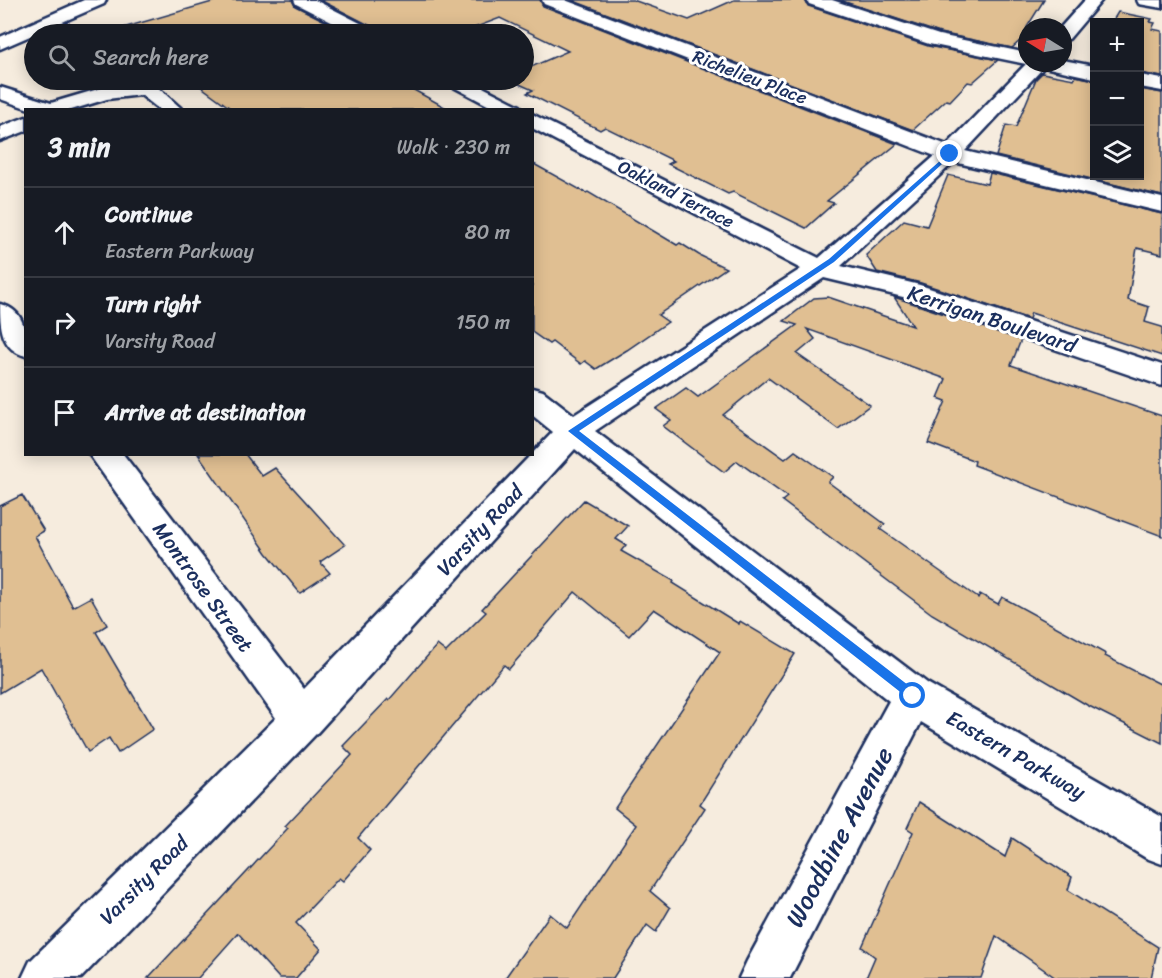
<!DOCTYPE html>
<html lang="en">
<head>
<meta charset="utf-8">
<style>
	:root { --surface:#171b24; --page:#242831; --text:#f1f3f6; --muted:#9ea1a6; --line:#363941 }
	body { margin:0; font-family:Sriracha,sans-serif; background:var(--page); color:var(--text) }
	.controls { position:absolute; right:18px; top:18px; display:grid; overflow:hidden; border-radius:0px; box-shadow:0 3px 15px #0003 }
	.controls button { width:54px; height:54px; display:grid; place-items:center; padding:0; border:0; border-bottom:2px solid var(--line); background:var(--surface); color:var(--text); font:30px sans-serif }
	.compass { position:absolute; left:1018px; top:18px; width:54px; height:54px; border-radius:50%; background:var(--surface); box-shadow:0 3px 15px #0003; rotate:281deg }
	.stop { position:absolute; width:18px; height:18px; margin:-14px; border:4px solid #1a73e8; border-radius:50%; background:#fff }
	.stop.end { background:#1a73e8; border-color:#fff; box-shadow:0 2px 6px #0008 }
	.list { margin:0; padding:0; list-style:none }
	h2 { display:flex; justify-content:space-between; align-items:center; height:78px; margin:0; padding:0 24px; font-size:26px }
	h2 small { font-size:20px; font-weight:400; color:var(--muted) }
	.list li { display:grid; grid-template-columns:39px 1fr auto; gap:18px; align-items:center; box-sizing:border-box; height:90px; padding:0 24px; border-top:2px solid var(--line) }
	.list b { display:block; font-size:22px; white-space:nowrap }
	.list p { margin:0; font-size:20px; white-space:nowrap; color:var(--muted) }
	.list em { font-size:20px; font-style:normal; color:var(--muted) }
	.icon { flex:none; width:33px; height:33px; fill:none; stroke:currentColor; stroke-width:2; stroke-linecap:round; stroke-linejoin:round }
	.map { position:relative; flex:none; width:1162px; height:978px; overflow:hidden }
	.search { position:absolute; background:var(--surface); box-shadow:0 3px 15px #0003; left:24px; top:24px; width:510px; height:66px; display:flex; align-items:center; gap:15px; box-sizing:border-box; padding:0 21px; border-radius:33px; color:var(--muted); font-size:22px }
	.panel { position:absolute; background:var(--surface); box-shadow:0 3px 15px #0003; left:24px; top:108px; width:510px; height:348px; border-radius:0px }
	.map>svg:first-child { display:block }
	.building { fill:#e0bf92; stroke:#1b2f5e; stroke-width:1.5 }
	.lines { fill:none; stroke-linecap:round; stroke-linejoin:round }
	.minor-casing { stroke:#1b2f5e; stroke-width:5 }
	.minor { fill:#fff; fill-rule:evenodd }
	.route { fill:#1a73e8 }
	.labels { text-anchor:middle; stroke-width:6; stroke-linejoin:round; paint-order:stroke }
	.far-street-label { font-size:18px; fill:#1b2f5e; stroke:#fff }
	.street-label { font-size:21px; fill:#1b2f5e; stroke:#fff }
	.near-street-label { font-size:26px; fill:#1b2f5e; stroke:#fff }
</style>
</head>
<body>
<div class="map">
<svg width="1162" height="978" viewBox="0 0 1162 978">
	<rect width="100%" height="100%" fill="#f6ecde"/>
	<filter id="ink" filterUnits="userSpaceOnUse"><feTurbulence type="fractalNoise" baseFrequency=".0167" numOctaves="2"/><feDisplacementMap in="SourceGraphic" scale="12" xChannelSelector="R" yChannelSelector="G"/><feConvolveMatrix kernelMatrix="1 2 1 2 8 2 1 2 1" color-interpolation-filters="sRGB"/></filter>
	<g filter="url(#ink)">
		<!-- building -->
		<g class="building">
			<path d="M219 0H292L295 6 351 34H135L126 27Z"/>
			<path d="M320 0H540L543 6 897 144 827 201 834 203 806 228 733 192 728 194 668 164 674 161 605 127 600 130 527 93 533 90 510 80H524V70L568 51 500 18 458 34H379L375 28Z"/>
			<path d="M571 0H633L689 20 734 0H805L808 6 928 46 998 60 972 83 968 82 950 101 946 100 913 130Z"/>
			<path d="M839 0H1044L1027 27 1022 39 1012 48 940 33Z"/>
			<path d="M1118 12 1152 19 1150 22 1155 23 1152 29 1162 31V77L1140 73V22H1112Z"/>
			<path d="M1042 73 1074 79 1075 76 1095 80V176H1140V89L1162 93V196L996 156 1006 125 1016 127 1036 79Z"/>
			<path d="M192 80H396L450 110H233Z"/>
			<path d="M532 163 586 193 588 192 677 245 680 243 699 255 726 268 658 315 668 322 627 350 596 369 585 361 581 364 552 342 549 344 532 332Z"/>
			<path d="M990 173 1162 214V254L1137 248 1128 300 1149 307 1145 322 1162 327V356L1031 313 1029 319 921 283 877 272 866 255 904 220 927 226 948 175 987 184Z"/>
			<path d="M828 297 913 326 894 297 1021 340 1011 365 1162 416V536L974 465 975 461 928 443 946 401 938 398 946 379 807 329 815 339 797 354 870 405 838 429 768 378 723 415 785 459 795 451 833 477 828 482 885 524 880 529 978 598 980 594 998 604 1002 597 1106 654 1105 656 1162 685V743L1087 705 932 614 782 501 787 497 737 461 724 472 663 426 671 420 656 409 686 388 698 397 797 325 784 321 814 298Z"/>
			<path d="M198 454H245L262 476 275 468 345 545 320 562 330 573 300 593 267 553Z"/>
			<path d="M22 495 44 531 35 536 73 607 91 597 107 625 96 632 153 729 118 753 109 738 88 752 41 668 0 693V506Z"/>
			<path d="M584 500 628 526 616 539 626 545 621 551 674 581 673 583 739 624 740 621 795 654 700 804 705 808 650 891 670 908 656 932 647 925 613 978H505L550 914 567 928 636 825 615 808 720 652 654 609 629 636 575 592 509 669 504 665 358 838 370 850 343 881 339 878 296 923 321 949 296 978H279L238 933 198 978H148L288 828 285 826 352 755 343 746 388 699 389 700 437 645 446 652 486 612 482 609Z"/>
			<path d="M919 802 1005 857 1012 838 1072 877 1068 890 1158 947 1151 978H1056L996 936 981 978H866L875 957 862 947 913 832 907 828Z"/>
		</g>
		<g class="lines">
			<defs>
				<g id="minor">
					<path d="M84 0H106L104 4 0 49V37Z"/>
					<path d="M294 0H315L374 30 377 34H355L296 4Z"/>
					<path d="M542 0H565L947 145 1026 64 929 44 809 4 807 0H832L939 35 1027 53V63H1063V60L1094 66V78L1044 67 965 151 1162 198V212L954 162 841 266 920 285 1162 365V386L903 297 824 278 595 431 927 683 1162 817V864L1146 858 921 722 790 978H739L747 961 889 701 575 449 316 734 81 978H22L30 961 276 718 89 454H123L304 689 553 432 532 415V388L543 391 574 415 801 269 532 128V114L819 258 935 156 544 4Z"/>
					<path d="M1085 0H1102L1069 39 1063 40V27H1061Z"/>
					<path d="M1137 0H1162V8L1139 4Z"/>
					<path d="M1140 75 1162 79V91L1140 87Z"/>
					<path d="M125 80H146L154 84 183 110H160L141 95 107 99 71 110H32L0 99V87L51 103 105 87 128 84Z"/>
					<path d="M445 80H469L520 106 523 110H497L448 84Z"/>
					<path d="M26 117V131L0 141V127Z"/>
					<path d="M0 304C27 311 26 334 26 356 1 350 0 326 0 304Z"/>
				</g>
			</defs>
			<!-- minor casing -->
			<use href="#minor" class="minor-casing"/>
			<!-- minor -->
			<use href="#minor" class="minor"/>
		</g>
	</g>
	<!-- route -->
	<path class="route" d="M950 152 952 155 834 262 579 431 917 692 919 696 913 702 568 431 829 259Z"/>
	<g class="labels">
		<!-- far-street labels -->
		<g class="far-street-label">
			<text transform="translate(750 77) rotate(21)" y="6">Richelieu Place</text>
			<text transform="translate(676 194) rotate(27)" y="6">Oakland Terrace</text>
		</g>
		<!-- street labels -->
		<g class="street-label">
			<text transform="translate(992 319) rotate(18)" y="7">Kerrigan Boulevard</text>
			<text transform="translate(480 530) rotate(-47)" y="7">Varsity Road</text>
			<text transform="translate(203 587) rotate(54)" y="7">Montrose Street</text>
			<text transform="translate(1016 755) rotate(30)" y="7">Eastern Parkway</text>
			<text transform="translate(144 880) rotate(-45)" y="7">Varsity Road</text>
		</g>
		<!-- near-street labels -->
		<g class="near-street-label">
			<text transform="translate(839 837) rotate(-62)" y="9">Woodbine Avenue</text>
		</g>
	</g>
</svg>
<div class="controls">
<button>+</button>
<button>−</button>
<button><svg class="icon" aria-label="layers" viewBox="0 0 24 24"><path d="M12 4l9 5-9 5-9-5zM3 14l9 5 9-5"/></svg></button>
</div>
<svg class="compass" viewBox="-18 -18 36 36"><path d="M0-13l5 13h-10z" fill="#e53935"/><path d="M0 13l5-13h-10z" fill="#9ea1a6"/></svg>
<div class="stop" style="left:913px;top:696px"></div>
<div class="stop end" style="left:950px;top:154px"></div>
<div class="search"><svg class="icon" aria-label="search" viewBox="0 0 24 24"><circle cx="10" cy="10" r="6"/><path d="M15 15l6 6"/></svg>Search here</div>
<section class="panel">
<h2>3 min<small>Walk · 230 m</small></h2>
<ul class="list">
<li><svg class="icon" aria-label="ahead" viewBox="0 0 24 24"><path d="M12 20V5M6 11l6-6 6 6"/></svg><div><b>Continue</b><p>Eastern Parkway</p></div><em>80 m</em></li>
<li><svg class="icon" aria-label="right" viewBox="0 0 24 24"><path d="M7 20v-9h11M14 6l5 5-5 5"/></svg><div><b>Turn right</b><p>Varsity Road</p></div><em>150 m</em></li>
<li><svg class="icon" aria-label="arrive" viewBox="0 0 24 24"><path d="M6 21V4h12l-3 4 3 4H6"/></svg><div><b>Arrive at destination</b></div></li>
</ul>
</section>
</div>
</body>
</html>
